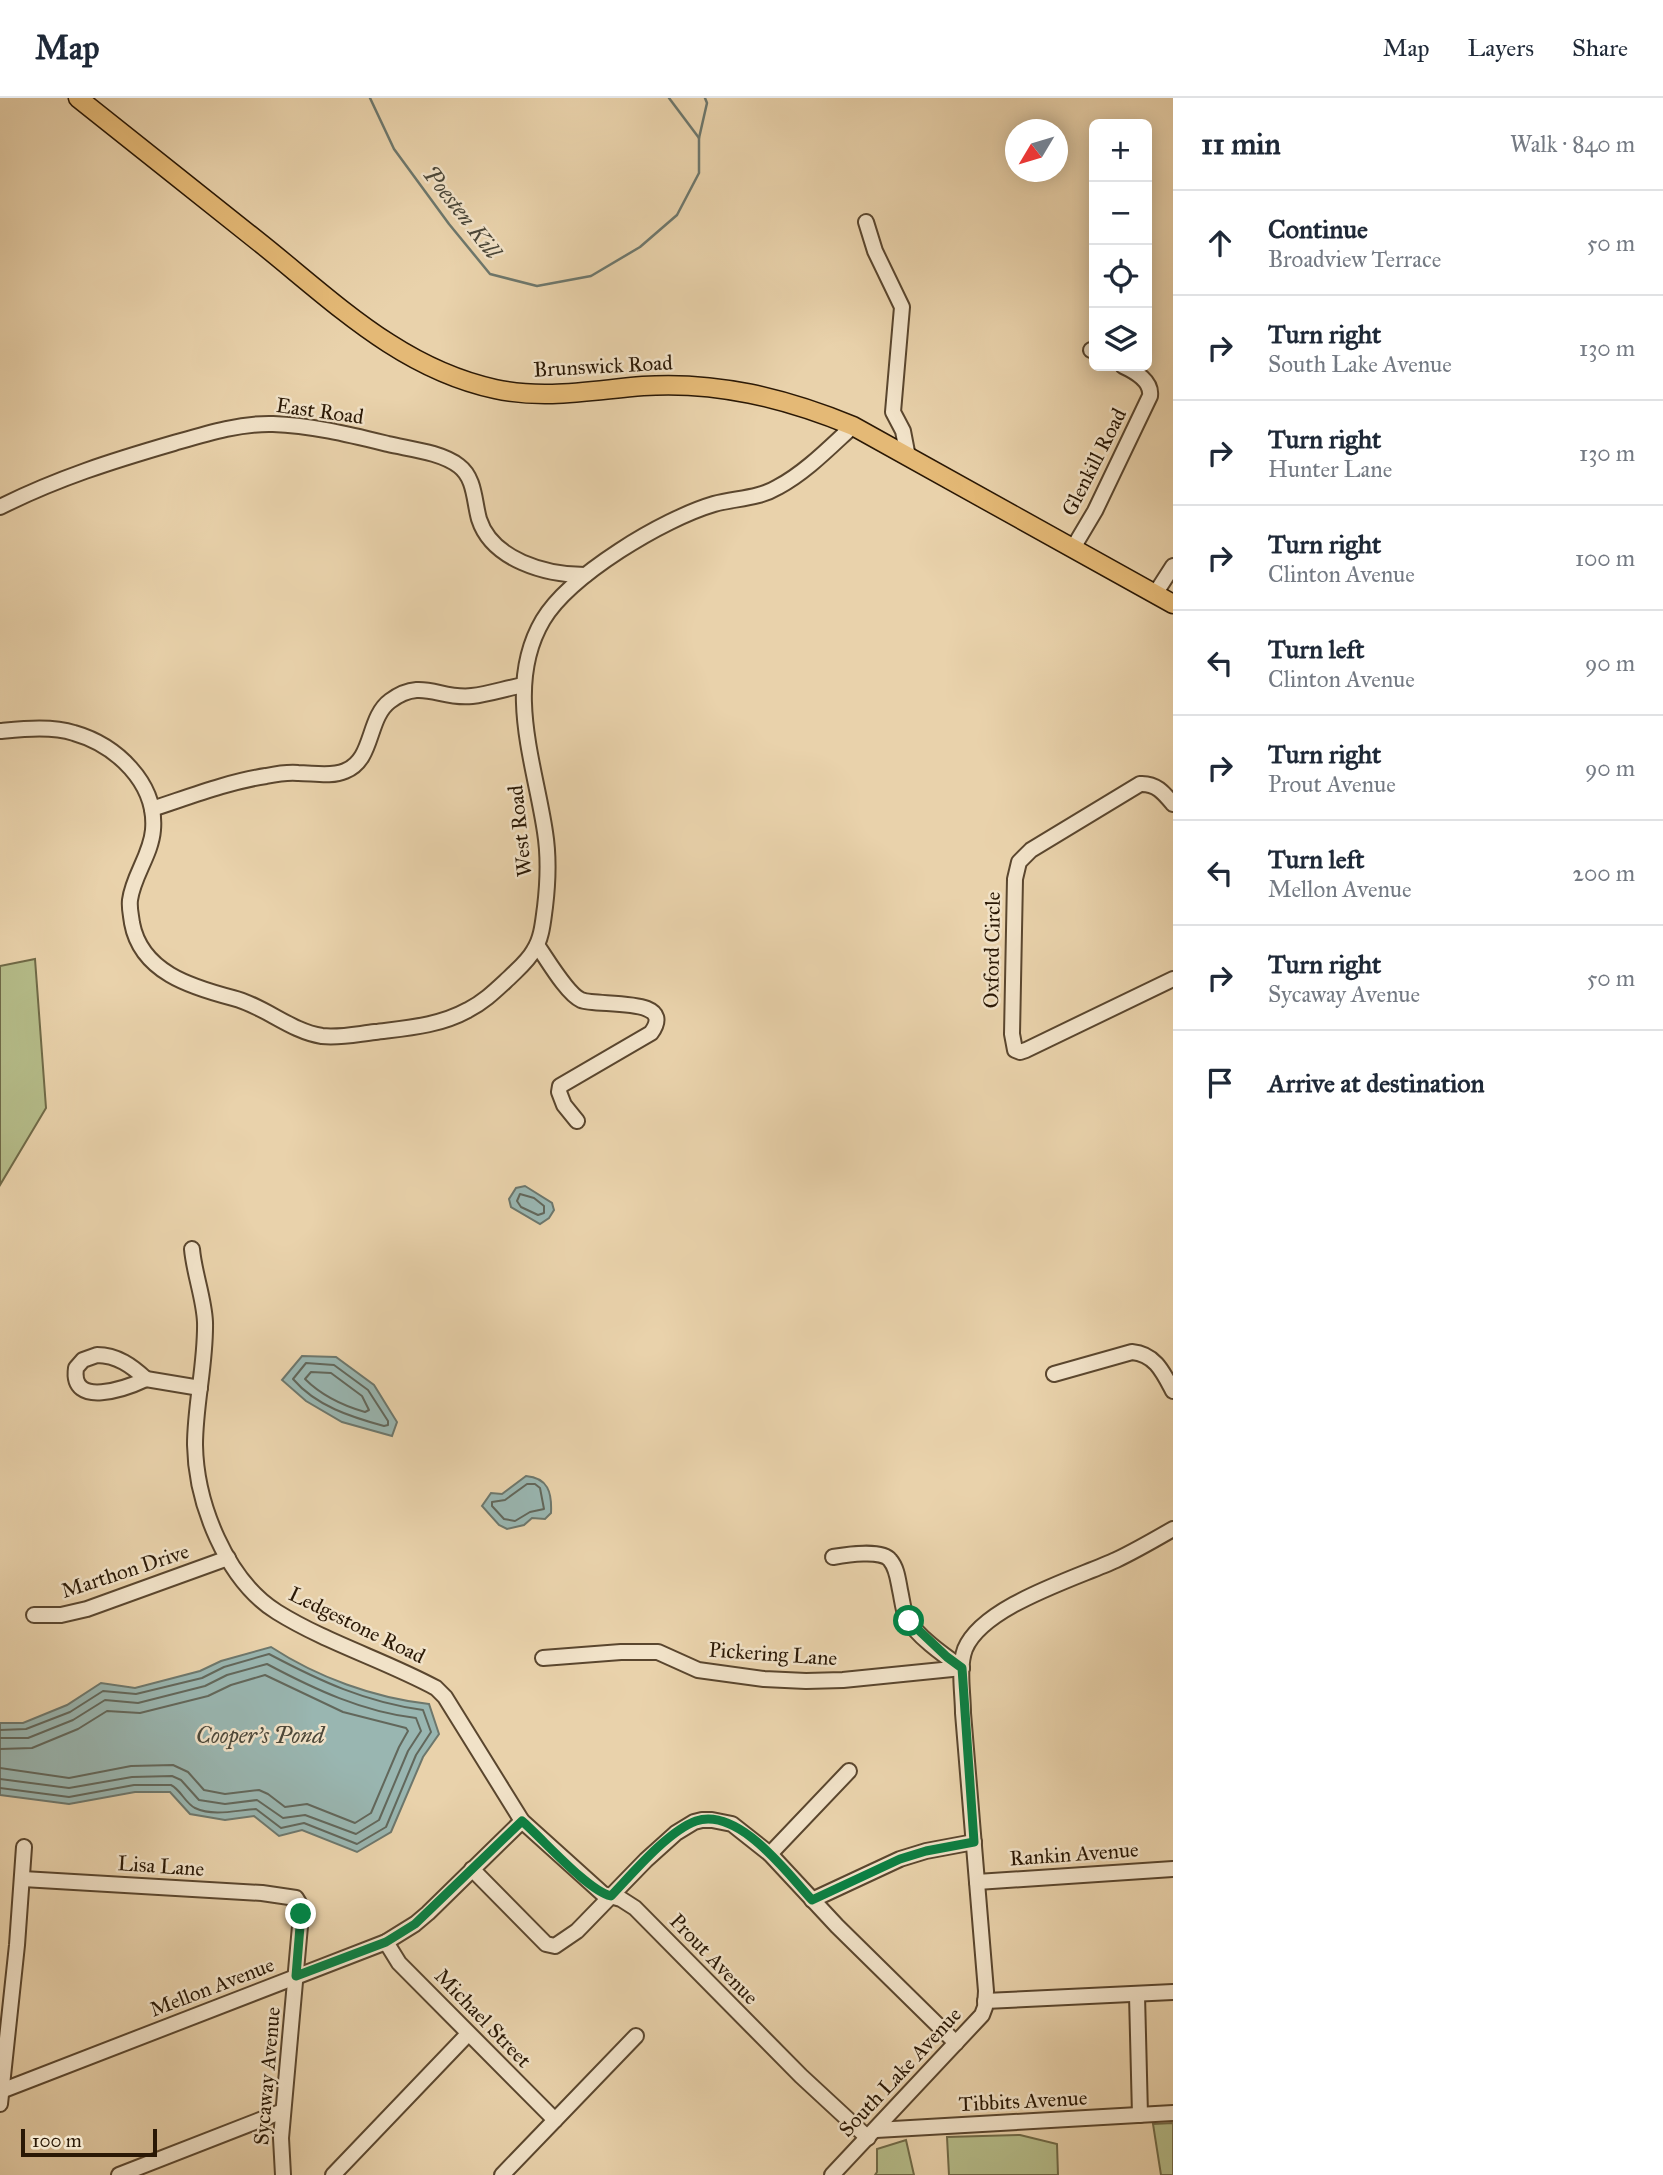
<!DOCTYPE html>
<html lang="en">
<head>
<meta charset="utf-8">
<style>
	:root { --surface:#fff; --page:#f6f6f7; --text:#1f2937; --muted:#747a83; --line:#e0e1e3 }
	body { margin:0; font-family:"IM FELL Great Primer",serif; background:var(--page); color:var(--text) }
	.controls { position:absolute; right:21px; top:21px; display:grid; overflow:hidden; border-radius:10px; box-shadow:0 4px 18px #0003 }
	.controls button { width:63px; height:63px; display:grid; place-items:center; padding:0; border:0; border-bottom:2px solid var(--line); background:var(--surface); color:var(--text); font:35px sans-serif }
	.compass { position:absolute; left:1005px; top:21px; width:63px; height:63px; border-radius:50%; background:var(--surface); box-shadow:0 4px 18px #0003; rotate:232deg }
	.scale { position:absolute; left:21px; bottom:18px; width:136px; box-sizing:border-box; padding-left:7px; border:4px solid #2a1805; border-top:0; font-size:19px; line-height:24px; white-space:nowrap; color:#2a1805; -webkit-text-stroke:5px #f1e2c8; paint-order:stroke }
	.stop { position:absolute; width:21px; height:21px; margin:-16px; border:5px solid #0b8043; border-radius:50%; background:#fff }
	.stop.end { background:#0b8043; border-color:#fff; box-shadow:0 2px 7px #0008 }
	.list { margin:0; padding:0; list-style:none }
	h2 { display:flex; justify-content:space-between; align-items:center; height:91px; margin:0; padding:0 28px; font-size:30px }
	h2 small { font-size:23px; font-weight:400; color:var(--muted) }
	.list li { display:grid; grid-template-columns:46px 1fr auto; gap:21px; align-items:center; box-sizing:border-box; height:105px; padding:0 28px; border-top:2px solid var(--line) }
	.list b { display:block; font-size:26px; white-space:nowrap }
	.list p { margin:0; font-size:23px; white-space:nowrap; color:var(--muted) }
	.list em { font-size:23px; font-style:normal; color:var(--muted) }
	.icon { flex:none; width:38px; height:38px; fill:none; stroke:currentColor; stroke-width:2; stroke-linecap:round; stroke-linejoin:round }
	.map { position:relative; flex:none; width:1173px; height:2077px; overflow:hidden }
	header { display:flex; align-items:center; gap:42px; box-sizing:border-box; height:98px; padding:0 35px; background:var(--surface); border-bottom:2px solid var(--line) }
	header strong { font-size:33px }
	nav { display:flex; gap:38px; margin-inline-start:auto; font-size:24px }
	main { display:flex }
	aside { flex:1; background:var(--surface) }
	.map>svg:first-child { display:block }
	.green { fill:#b5bc89; stroke:#706a47; stroke-width:2 }
	.water { fill:#99b6b1; stroke:#6d776c; stroke-width:2 }
	.lines { fill:none; stroke-linecap:round; stroke-linejoin:round }
	.shore { stroke:#62675b; stroke-width:2 }
	.stream { stroke:#6d776c; stroke-width:2.5 }
	.minor-casing { stroke:#5a462e; stroke-width:18 }
	.major-casing { stroke:#2a1805; stroke-width:21 }
	.minor { stroke:#f1e2c8; stroke-width:14 }
	.major { stroke:#e4b976; stroke-width:18 }
	.route { stroke:#0b8043; stroke-width:9 }
	.labels { text-anchor:middle; stroke-width:5; stroke-linejoin:round; paint-order:stroke }
	.street-label { font-size:21px; fill:#2a1805; stroke:#f1e2c8 }
	.water-label { font-size:23px; font-style:italic; fill:#4b4739; stroke:#f1e2c8 }
</style>
</head>
<body>
<header>
<strong>Map</strong>
<nav><a>Map</a><a>Layers</a><a>Share</a></nav>
</header>
<main>
<div class="map">
<svg width="1173" height="2077" viewBox="0 0 1173 2077">
	<rect width="100%" height="100%" fill="#e9d2ab"/>
	<filter id="stains"><feTurbulence type="fractalNoise" baseFrequency=".00286" numOctaves="4"/><feColorMatrix values="0 0 0 0 .2 0 0 0 0 .09 0 0 0 0 .02 0 0 0 .5 -.17"/></filter>
	<radialGradient id="worn" r=".72"><stop offset=".6" stop-color="#630" stop-opacity="0"/><stop offset="1" stop-color="#630" stop-opacity=".3"/></radialGradient>
	<!-- green -->
	<g class="green">
		<path d="M35 861 46 1010 0 1087V868Z"/>
		<path d="M1173 2025V2077H1161L1153 2026Z"/>
		<path d="M1020 2037 1057 2046 1058 2077H949L947 2039Z"/>
		<path d="M906 2042 914 2077H875L877 2074V2051Z"/>
	</g>
	<!-- water -->
	<g class="water">
		<path d="M525 1088 552 1105 554 1112 549 1120 540 1126 511 1109 509 1101 516 1090Z"/>
		<path d="M302 1258 336 1259 374 1287 397 1324 392 1338 342 1324 306 1303 282 1282Z"/>
		<path d="M526 1378C548 1380 552 1394 551 1415L545 1421 532 1420 524 1427 507 1431 499 1427 482 1408 491 1395 502 1396Z"/>
		<path d="M271 1549C317 1579 374 1600 429 1606L439 1636 423 1659 391 1734 357 1754 302 1732 279 1738 254 1718 225 1722 190 1716 170 1694H135L69 1706 0 1697V1625H23L67 1607 101 1585 135 1590 200 1573 221 1563Z"/>
	</g>
	<g class="lines">
		<!-- shore -->
		<g class="shore">
			<path d="M520 1096 534 1100 544 1108V1115L538 1117 521 1109 517 1103Z"/>
			<path d="M306 1265 334 1267 368 1292 388 1323V1327L384 1328C351 1319 316 1308 293 1281Z"/>
			<path d="M311 1274 331 1275 362 1298 369 1312 365 1314C344 1308 321 1297 305 1281Z"/>
			<path d="M527 1386H535L540 1390 544 1411 530 1414 515 1423 504 1421 492 1408V1404L505 1402Z"/>
			<path d="M0 1632 26 1631 70 1614 103 1593 136 1596 202 1580 224 1569 269 1556C320 1583 365 1604 423 1612L431 1634 416 1657 386 1729 357 1746 304 1725 281 1730 256 1711C237 1712 214 1719 195 1710 185 1705 181 1692 171 1687H134L69 1699 0 1690"/>
			<path d="M0 1640H28L73 1622 105 1602 138 1605 205 1588 227 1577 267 1566C314 1591 363 1614 416 1620L421 1633 408 1653 379 1722 356 1736 305 1717 283 1720 257 1702 225 1706 199 1702 181 1682 172 1678 132 1679 69 1690 0 1681"/>
			<path d="M0 1651 32 1650 78 1631 107 1613 140 1615 208 1598 231 1587 265 1577 343 1614 406 1630 408 1633 399 1649 371 1715 355 1725 307 1706 285 1709 268 1696 259 1692 225 1696 204 1692 188 1674 173 1667 131 1668 69 1680 0 1670"/>
		</g>
		<!-- stream -->
		<g class="stream">
			<path d="M370 0 394 51 449 126 490 176 537 188 591 178 640 149 677 117 699 75V40L669 0"/>
			<path d="M699 40 707 5 705 0"/>
		</g>
		<defs>
			<g id="minor">
				<path d="M866 124 875 153 902 209 893 314 903 333 908 359"/>
				<path d="M1091 252 1094 253"/>
				<path d="M0 409C58 380 112 363 174 345 205 336 240 325 273 326 311 327 351 337 388 346 409 351 441 354 459 368 475 380 474 403 479 421 492 462 546 477 585 477"/>
				<path d="M1073 450 1095 413 1150 298C1152 283 1136 274 1123 268"/>
				<path d="M1155 496 1173 468"/>
				<path d="M0 633C23 631 52 628 74 635 116 647 157 685 153 732 151 757 133 778 130 802 129 810 131 817 132 825 141 874 191 889 233 900 265 908 290 933 322 938 340 940 357 936 375 934 407 930 439 928 468 912 484 904 496 892 509 880 518 871 528 863 534 852 542 840 543 823 545 809 548 784 549 759 545 734 535 666 504 588 543 522 570 477 663 421 714 406 736 400 758 401 778 389 806 374 830 349 853 328"/>
				<path d="M1173 706C1164 695 1156 685 1140 686L1031 752 1019 764 1015 781 1012 936 1015 952 1020 954 1026 952 1173 881"/>
				<path d="M152 711C189 699 227 684 266 678 276 676 287 674 298 675 313 675 332 679 345 673 374 662 367 620 390 603 422 579 439 602 472 598 489 596 507 590 524 587"/>
				<path d="M537 847C547 861 567 896 581 902 598 909 678 898 651 935L560 988 559 994 564 1007 577 1023"/>
				<path d="M192 1151C194 1175 204 1200 205 1224 206 1265 195 1306 195 1347 196 1405 226 1482 277 1514 327 1545 384 1562 436 1590L445 1599 522 1723 603 1796 621 1801 635 1810 801 1978 868 2040"/>
				<path d="M97 1257C117 1257 132 1268 146 1281 127 1290 70 1311 76 1270L83 1262Z"/>
				<path d="M1054 1276 1132 1254C1155 1256 1163 1274 1173 1293"/>
				<path d="M146 1281 200 1290"/>
				<path d="M833 1459C845 1457 882 1451 890 1462 897 1470 898 1482 900 1492 902 1501 903 1511 906 1519 915 1537 945 1558 962 1570"/>
				<path d="M34 1517H61L87 1511 228 1460"/>
				<path d="M543 1560 621 1554H658L698 1572 764 1581 806 1583 843 1582 962 1570"/>
				<path d="M770 1756 849 1673"/>
				<path d="M472 1771 546 1846 555 1848 577 1833 646 1762 676 1735 694 1724 702 1722H712L732 1726 770 1756 837 1828 956 1945"/>
				<path d="M23 1781 262 1795 296 1800 299 1805 301 1817 281 2040 283 2077"/>
				<path d="M977 1784 1173 1771"/>
				<path d="M812 1802 900 1761 926 1753 974 1744"/>
				<path d="M386 1844 399 1865 555 2022"/>
				<path d="M1137 1897 1140 2017"/>
				<path d="M985 1903 1173 1894"/>
				<path d="M1 1993 386 1844 415 1826 428 1815 522 1723"/>
				<path d="M0 2006 17 1847 24 1749"/>
				<path d="M876 2032 1173 2015"/>
				<path d="M119 2077 283 2013"/>
				<path d="M333 2077 468 1936"/>
				<path d="M502 2077 636 1938"/>
				<path d="M832 2077 982 1917 985 1909 986 1893 963 1615C963 1595 958 1570 965 1551 983 1508 1074 1481 1116 1462 1135 1453 1154 1442 1173 1431"/>
			</g>
			<path id="major" d="M78 0C140 49 202 99 264 148 336 206 402 271 495 291 545 302 593 292 643 288 716 283 785 300 853 328L1173 506"/>
		</defs>
		<!-- minor casing -->
		<use href="#minor" class="minor-casing"/>
		<!-- major casing -->
		<use href="#major" class="major-casing"/>
		<!-- minor -->
		<use href="#minor" class="minor"/>
		<!-- major -->
		<use href="#major" class="major"/>
	</g>
	<g class="lines">
		<!-- route -->
		<path class="route" d="M301 1816 296 1878 386 1844 415 1826 522 1723C543 1741 587 1792 611 1798 632 1776 668 1733 696 1723 739 1709 787 1775 812 1802L900 1761 926 1753 974 1744 962 1570 947 1559 909 1523"/>
	</g>
	<g class="labels">
		<!-- street labels -->
		<g class="street-label">
			<text transform="translate(603 268) rotate(-3)" y="7">Brunswick Road</text>
			<text transform="translate(320 313) rotate(8)" y="7">East Road</text>
			<text transform="translate(1094 364) rotate(-63)" y="7">Glenkill Road</text>
			<text transform="translate(520 733) rotate(-96)" y="7">West Road</text>
			<text transform="translate(992 852) rotate(-89)" y="7">Oxford Circle</text>
			<text transform="translate(125 1473) rotate(-18)" y="7">Marthon Drive</text>
			<text transform="translate(357 1527) rotate(26)" y="7">Ledgestone Road</text>
			<text transform="translate(773 1556) rotate(4)" y="7">Pickering Lane</text>
			<text transform="translate(1074 1756) rotate(-4)" y="7">Rankin Avenue</text>
			<text transform="translate(161 1768) rotate(4)" y="7">Lisa Lane</text>
			<text transform="translate(714 1861) rotate(46)" y="7">Prout Avenue</text>
			<text transform="translate(212 1889) rotate(-21)" y="7">Mellon Avenue</text>
			<text transform="translate(483 1920) rotate(46)" y="7">Michael Street</text>
			<text transform="translate(900 1974) rotate(-47)" y="7">South Lake Avenue</text>
			<text transform="translate(267 1978) rotate(-85)" y="7">Sycaway Avenue</text>
			<text transform="translate(1023 2003) rotate(-3)" y="7">Tibbits Avenue</text>
		</g>
		<!-- water labels -->
		<g class="water-label">
			<text transform="translate(462 114) rotate(52)" y="8">Poesten Kill</text>
			<text x="260" y="1645">Cooper's Pond</text>
		</g>
	</g>
	<rect width="100%" height="100%" filter="url(#stains)"/>
	<rect width="100%" height="100%" fill="url(#worn)"/>
</svg>
<div class="controls">
<button>+</button>
<button>−</button>
<button><svg class="icon" aria-label="locate" viewBox="0 0 24 24"><circle cx="12" cy="12" r="6"/><path d="M12 2v4M12 18v4M2 12h4M18 12h4"/></svg></button>
<button><svg class="icon" aria-label="layers" viewBox="0 0 24 24"><path d="M12 4l9 5-9 5-9-5zM3 14l9 5 9-5"/></svg></button>
</div>
<svg class="compass" viewBox="-18 -18 36 36"><path d="M0-13l5 13h-10z" fill="#e53935"/><path d="M0 13l5-13h-10z" fill="#747a83"/></svg>
<div class="scale">100 m</div>
<div class="stop" style="left:909px;top:1523px"></div>
<div class="stop end" style="left:301px;top:1816px"></div>
</div>
<aside>
<h2>11 min<small>Walk · 840 m</small></h2>
<ul class="list">
<li><svg class="icon" aria-label="ahead" viewBox="0 0 24 24"><path d="M12 20V5M6 11l6-6 6 6"/></svg><div><b>Continue</b><p>Broadview Terrace</p></div><em>50 m</em></li>
<li><svg class="icon" aria-label="right" viewBox="0 0 24 24"><path d="M7 20v-9h11M14 6l5 5-5 5"/></svg><div><b>Turn right</b><p>South Lake Avenue</p></div><em>130 m</em></li>
<li><svg class="icon" aria-label="right" viewBox="0 0 24 24"><path d="M7 20v-9h11M14 6l5 5-5 5"/></svg><div><b>Turn right</b><p>Hunter Lane</p></div><em>130 m</em></li>
<li><svg class="icon" aria-label="right" viewBox="0 0 24 24"><path d="M7 20v-9h11M14 6l5 5-5 5"/></svg><div><b>Turn right</b><p>Clinton Avenue</p></div><em>100 m</em></li>
<li><svg class="icon" aria-label="left" viewBox="0 0 24 24"><path d="M17 20v-9H6M10 6l-5 5 5 5"/></svg><div><b>Turn left</b><p>Clinton Avenue</p></div><em>90 m</em></li>
<li><svg class="icon" aria-label="right" viewBox="0 0 24 24"><path d="M7 20v-9h11M14 6l5 5-5 5"/></svg><div><b>Turn right</b><p>Prout Avenue</p></div><em>90 m</em></li>
<li><svg class="icon" aria-label="left" viewBox="0 0 24 24"><path d="M17 20v-9H6M10 6l-5 5 5 5"/></svg><div><b>Turn left</b><p>Mellon Avenue</p></div><em>200 m</em></li>
<li><svg class="icon" aria-label="right" viewBox="0 0 24 24"><path d="M7 20v-9h11M14 6l5 5-5 5"/></svg><div><b>Turn right</b><p>Sycaway Avenue</p></div><em>50 m</em></li>
<li><svg class="icon" aria-label="arrive" viewBox="0 0 24 24"><path d="M6 21V4h12l-3 4 3 4H6"/></svg><div><b>Arrive at destination</b></div></li>
</ul>
</aside>
</main>
</body>
</html>
